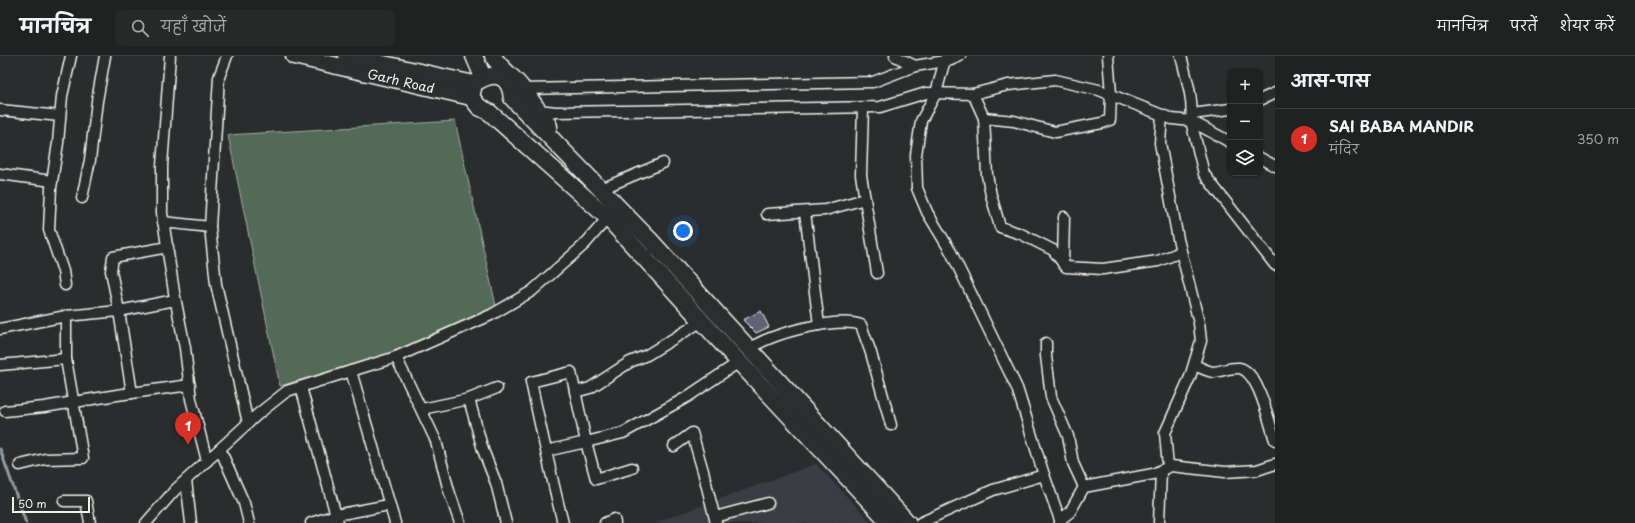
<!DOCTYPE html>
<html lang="hi">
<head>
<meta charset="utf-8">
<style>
	:root { --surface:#202222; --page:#282a2a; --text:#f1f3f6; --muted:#a2a4a5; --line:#3d3f40; --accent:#d93025 }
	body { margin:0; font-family:"Playpen Sans","Playpen Sans Deva",sans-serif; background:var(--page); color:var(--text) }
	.controls { position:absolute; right:12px; top:12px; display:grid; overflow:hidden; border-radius:8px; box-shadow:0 1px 3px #0004 }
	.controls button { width:36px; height:36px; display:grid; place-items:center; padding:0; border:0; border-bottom:1px solid var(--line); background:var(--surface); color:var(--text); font:20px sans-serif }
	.scale { position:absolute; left:12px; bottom:10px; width:78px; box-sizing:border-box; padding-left:4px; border:2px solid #f4f1e8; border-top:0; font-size:11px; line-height:14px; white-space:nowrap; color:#f4f1e8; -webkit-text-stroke:3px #2a2d2e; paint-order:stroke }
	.you { position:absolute; left:683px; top:175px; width:14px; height:14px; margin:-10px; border:3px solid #fff; border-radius:50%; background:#1a73e8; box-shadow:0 0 0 6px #1a73e833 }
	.badge { display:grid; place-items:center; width:26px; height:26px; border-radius:50%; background:var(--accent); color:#fff; font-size:13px; font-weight:700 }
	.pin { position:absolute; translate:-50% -33px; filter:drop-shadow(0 1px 2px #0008) }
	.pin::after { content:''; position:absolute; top:21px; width:14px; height:12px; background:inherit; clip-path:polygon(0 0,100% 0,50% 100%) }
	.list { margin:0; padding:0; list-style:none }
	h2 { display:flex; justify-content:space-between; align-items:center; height:52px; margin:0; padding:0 16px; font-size:17px }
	h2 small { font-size:13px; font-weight:400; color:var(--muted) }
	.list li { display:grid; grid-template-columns:26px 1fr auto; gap:12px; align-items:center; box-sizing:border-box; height:60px; padding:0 16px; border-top:1px solid var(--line) }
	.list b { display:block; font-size:15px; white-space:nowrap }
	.list p { margin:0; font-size:13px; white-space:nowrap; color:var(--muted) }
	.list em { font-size:13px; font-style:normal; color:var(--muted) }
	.icon { flex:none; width:22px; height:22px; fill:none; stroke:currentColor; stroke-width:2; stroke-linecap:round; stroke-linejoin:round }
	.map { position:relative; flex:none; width:1275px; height:467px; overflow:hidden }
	header { display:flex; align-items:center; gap:24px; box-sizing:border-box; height:56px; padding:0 20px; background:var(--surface); border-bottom:1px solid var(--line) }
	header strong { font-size:19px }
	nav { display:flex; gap:22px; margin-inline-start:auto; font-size:14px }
	.search { width:280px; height:36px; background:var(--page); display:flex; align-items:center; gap:10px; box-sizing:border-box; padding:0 14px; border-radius:8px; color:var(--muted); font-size:15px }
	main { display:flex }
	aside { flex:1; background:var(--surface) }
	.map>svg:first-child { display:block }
	.built { fill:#3a3e44 }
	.green { fill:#526b59; stroke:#a3aea0 }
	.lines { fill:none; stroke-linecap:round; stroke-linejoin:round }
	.stream { stroke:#8f9ca0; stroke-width:3 }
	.building { fill:#616476; stroke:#f4f1e8 }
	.minor-casing { stroke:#f4f1e8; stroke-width:13 }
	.primary-casing { stroke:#f4f1e8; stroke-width:19 }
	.minor { stroke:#2a2d2e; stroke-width:10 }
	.primary { stroke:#2a2d2e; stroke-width:16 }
	.labels { text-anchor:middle; stroke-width:3; stroke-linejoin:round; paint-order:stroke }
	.street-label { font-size:13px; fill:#f4f1e8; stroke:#2a2d2e }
</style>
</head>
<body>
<header>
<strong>मानचित्र</strong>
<div class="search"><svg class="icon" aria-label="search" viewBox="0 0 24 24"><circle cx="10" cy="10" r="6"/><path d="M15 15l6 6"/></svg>यहाँ खोजें</div>
<nav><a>मानचित्र</a><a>परतें</a><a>शेयर करें</a></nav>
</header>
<main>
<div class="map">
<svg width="1275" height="467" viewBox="0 0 1275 467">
	<rect width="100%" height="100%" fill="#2a2d2e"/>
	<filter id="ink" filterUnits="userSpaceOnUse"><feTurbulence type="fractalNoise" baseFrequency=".025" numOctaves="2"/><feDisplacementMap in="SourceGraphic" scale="8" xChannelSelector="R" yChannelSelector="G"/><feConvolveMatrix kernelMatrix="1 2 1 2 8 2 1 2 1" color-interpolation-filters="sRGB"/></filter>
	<g filter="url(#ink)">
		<!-- built -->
		<path class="built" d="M816 408 872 467H654Z"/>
		<!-- green -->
		<path class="green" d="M455 65 496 250 387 298 280 330 228 79Z"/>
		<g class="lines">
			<!-- stream -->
			<path class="stream" d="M0 393 26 467"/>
		</g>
		<!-- building -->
		<path class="building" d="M761 255 769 271 756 277 743 264Z"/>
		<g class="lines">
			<defs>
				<g id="minor">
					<path d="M170 0 162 110V157L174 236 185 292 191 343 207 405"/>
					<path d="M895 0 915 10"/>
					<path d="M946 0 936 37 921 65 916 99 917 132 927 156 951 196 1017 332 1044 419 1060 464V467"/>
					<path d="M1181 0C1186 21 1194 44 1191 65L1204 118 1275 209"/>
					<path d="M524 33 873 26 915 10 951 4 960 0"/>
					<path d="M973 38 984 62 987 119 991 139 1000 171 1021 178 1053 194 1066 211 1103 213 1158 205 1181 196"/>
					<path d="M1260 44 1275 37"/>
					<path d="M863 52 861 119 877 217"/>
					<path d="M0 54 60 60"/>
					<path d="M538 54 556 56 880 51 926 37 973 38 1008 29 1055 24 1099 34 1172 63 1191 65 1230 86"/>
					<path d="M1192 58 1230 53"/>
					<path d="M1162 59 1160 87 1178 183 1199 267 1201 285 1190 321 1165 377 1168 411"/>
					<path d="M984 62 1014 65 1055 76 1102 67 1110 64 1111 38 1108 0"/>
					<path d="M1260 102 1275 110"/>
					<path d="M0 118 52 125"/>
					<path d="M601 133 663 107"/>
					<path d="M82 142 90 104 97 45 105 0"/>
					<path d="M805 156 819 269"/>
					<path d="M767 158 825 154 865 143"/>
					<path d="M163 166 210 171 216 228 248 367"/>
					<path d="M210 171 219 21 227 0"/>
					<path d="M1063 208 1064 161"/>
					<path d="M65 229 63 215 49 174 51 132 58 87 62 40 71 0"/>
					<path d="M0 273 66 260"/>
					<path d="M1046 287V300L1051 341 1068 380 1073 407 1084 431"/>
					<path d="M750 293C767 278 839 260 861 269L871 297 891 369"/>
					<path d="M396 301 436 385 449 435 460 467"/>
					<path d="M0 309 66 303"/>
					<path d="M1194 309C1200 311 1208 316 1214 316 1223 315 1230 311 1239 312 1259 315 1269 367 1275 384"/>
					<path d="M351 315 395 467"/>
					<path d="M301 331 338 467"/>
					<path d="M575 336 590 332 630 306 647 299 702 265"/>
					<path d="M132 337 119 255 175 244"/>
					<path d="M469 343 497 332"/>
					<path d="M422 353 469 343 483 394 496 427 506 467"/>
					<path d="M5 355 44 351 117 339 190 329"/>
					<path d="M674 390 692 377 703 415 716 467"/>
					<path d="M220 393 244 447 249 467"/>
					<path d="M546 395 586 386 571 316 531 326C541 373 551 420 563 467"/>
					<path d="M20 409 45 403 83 402 66 303V260L119 255 111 215 113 201 168 191"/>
					<path d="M632 412 596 423 586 386 623 377 687 341 739 306"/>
					<path d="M186 424 191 467"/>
					<path d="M64 445H86L90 467"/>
					<path d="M715 461 768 447"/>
					<path d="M1060 464 1070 456 1084 431 1153 418 1171 410 1225 416 1257 414 1275 408"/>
					<path d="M146 467 175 434 258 358 287 335 396 301 491 259 532 235 585 188 611 158"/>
					<path d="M311 467 336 459 389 449"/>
					<path d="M605 467 614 463 615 467"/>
					<path d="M920 467 993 434 1044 419"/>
					<path d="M1159 467 1161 414"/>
				</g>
				<g id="primary">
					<path d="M294 0 471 41 479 51 489 56 608 162 739 306 890 467"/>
					<path d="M347 0 474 28"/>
					<path d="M474 0 483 21"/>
					<path d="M493 0C500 13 513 20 522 32 532 44 540 58 549 70"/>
					<path d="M471 41 474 28C492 15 509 16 512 42L649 183 908 467"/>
				</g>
			</defs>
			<!-- minor casing -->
			<use href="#minor" class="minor-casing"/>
			<!-- primary casing -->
			<use href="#primary" class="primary-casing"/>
			<!-- minor -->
			<use href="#minor" class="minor"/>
			<!-- primary -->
			<use href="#primary" class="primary"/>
		</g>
	</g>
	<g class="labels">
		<!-- street labels -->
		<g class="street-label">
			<text transform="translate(401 25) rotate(13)" y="5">Garh Road</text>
		</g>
	</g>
</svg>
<div class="controls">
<button>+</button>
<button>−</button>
<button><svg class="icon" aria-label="layers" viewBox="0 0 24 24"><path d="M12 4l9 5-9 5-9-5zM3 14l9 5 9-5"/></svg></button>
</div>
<div class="scale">50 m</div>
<div class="you"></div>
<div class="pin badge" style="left:188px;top:389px">1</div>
</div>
<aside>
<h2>आस-पास<small></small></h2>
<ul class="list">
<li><span class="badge">1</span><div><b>SAI BABA MANDIR</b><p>मंदिर</p></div><em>350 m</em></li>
</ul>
</aside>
</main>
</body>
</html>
